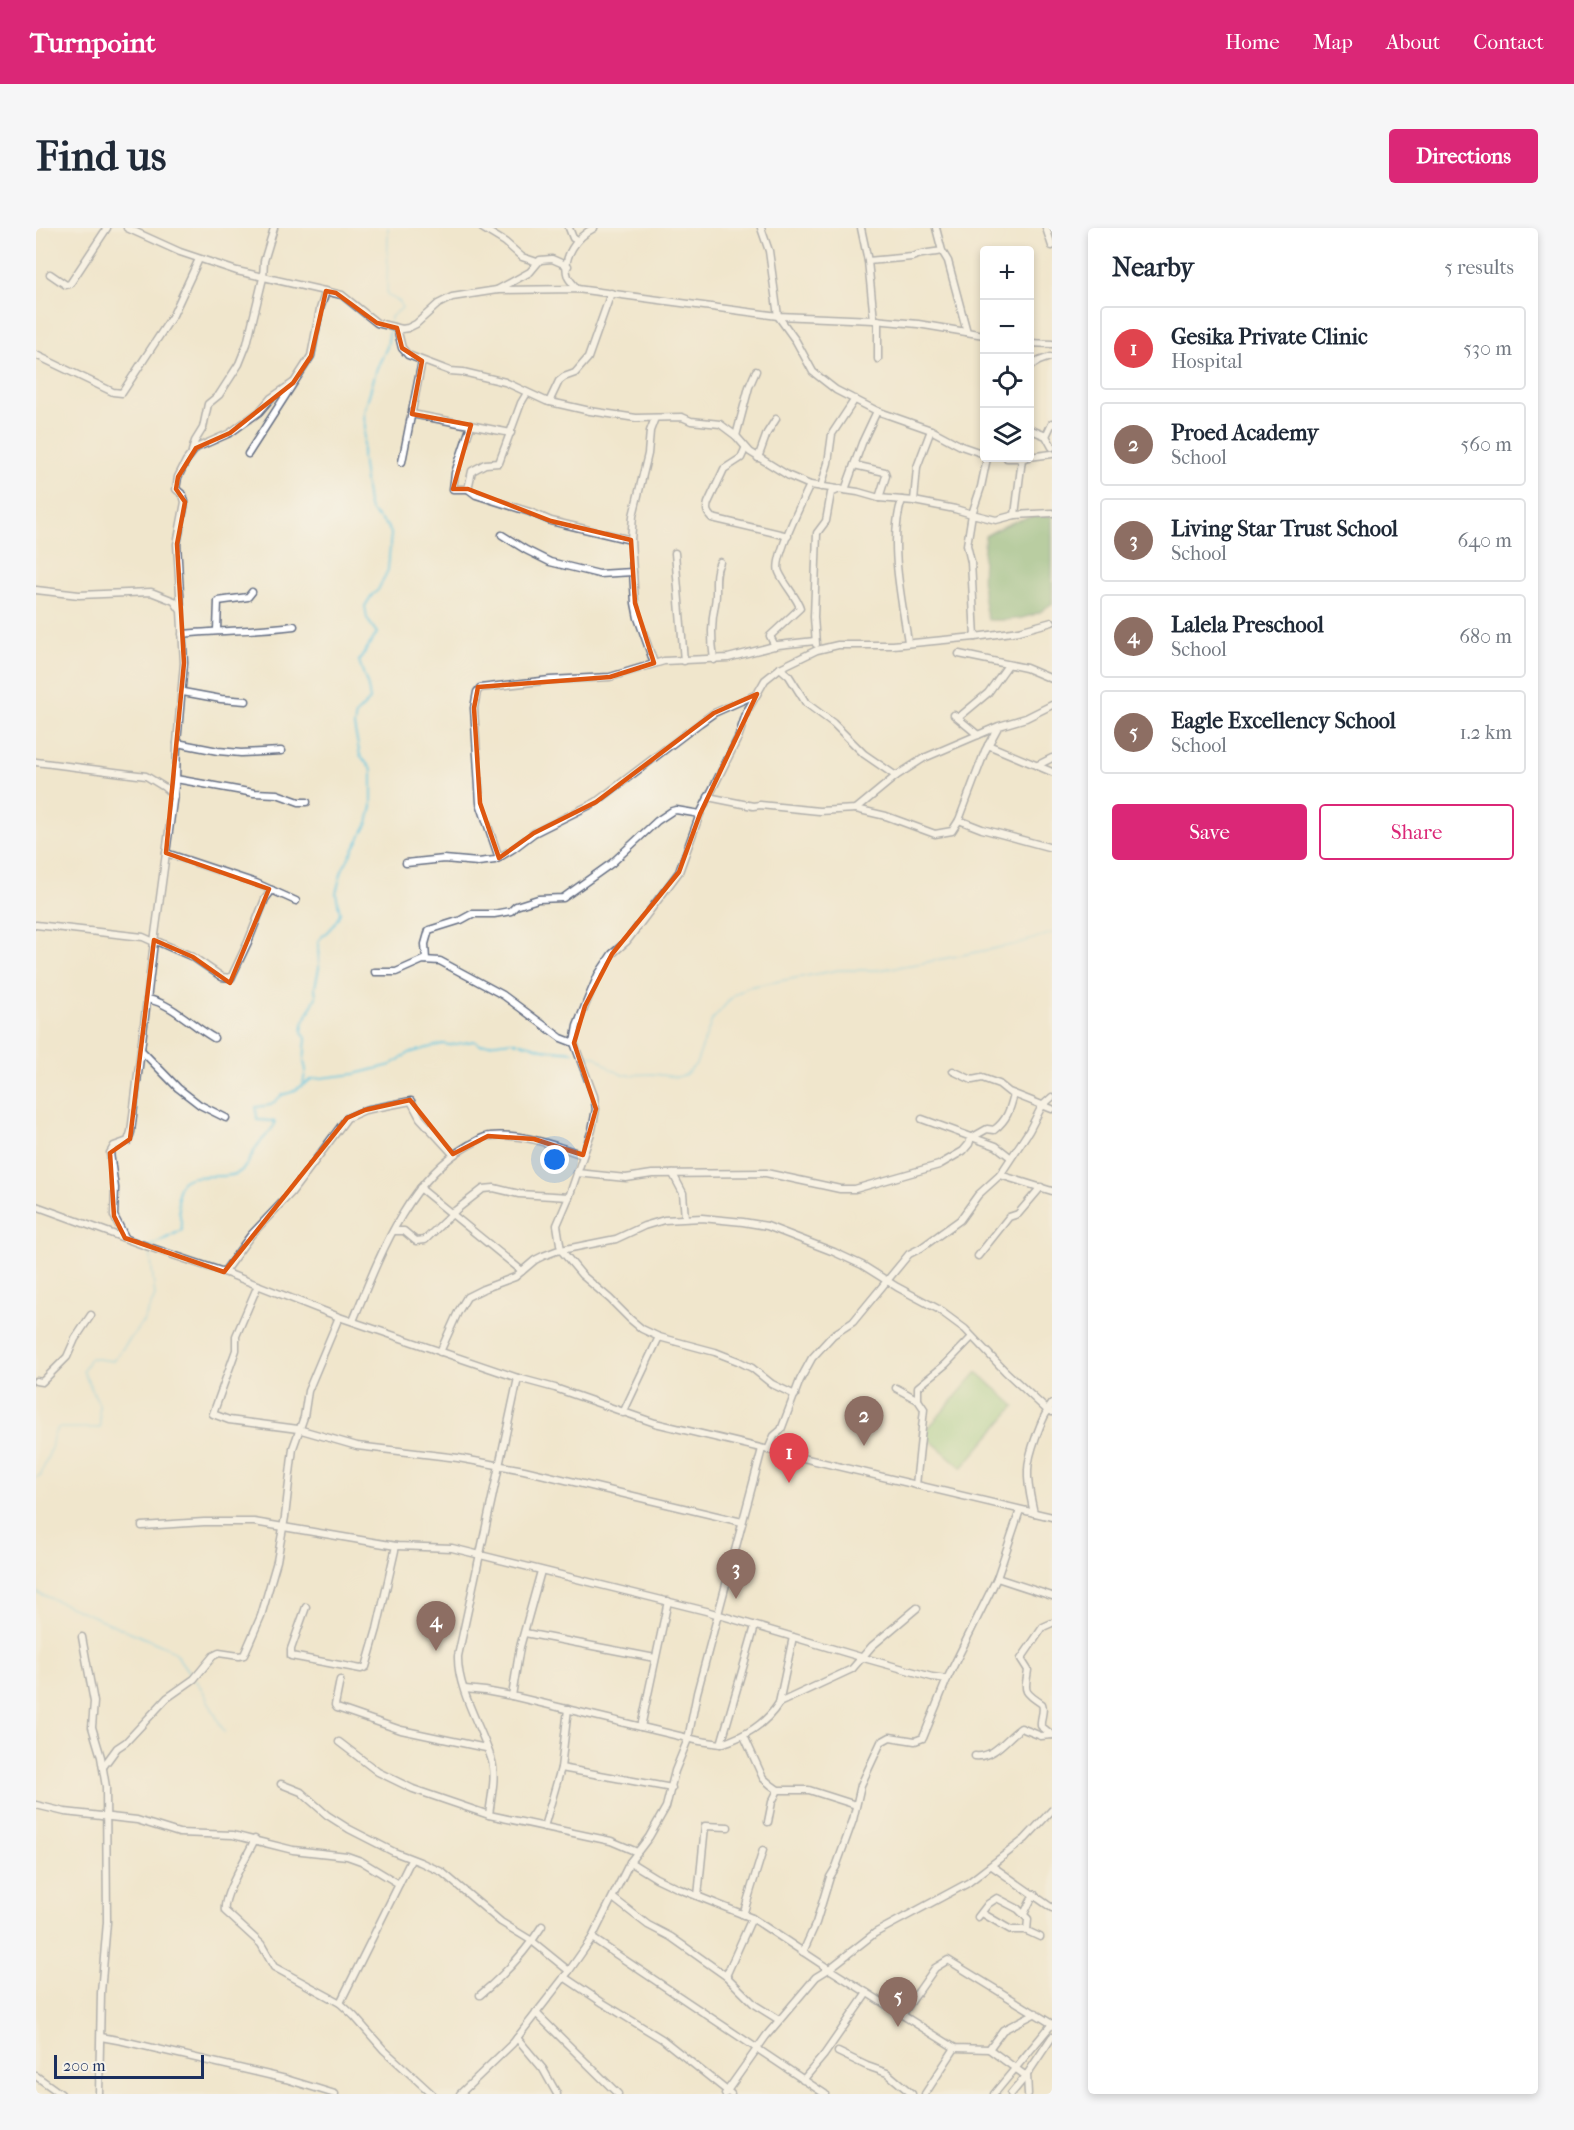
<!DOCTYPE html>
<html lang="en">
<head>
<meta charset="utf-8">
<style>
	:root { --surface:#fff; --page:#f6f6f7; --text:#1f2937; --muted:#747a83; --line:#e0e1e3; --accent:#db2777 }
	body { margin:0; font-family:"IM FELL French Canon",serif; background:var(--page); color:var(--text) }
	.controls { position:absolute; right:18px; top:18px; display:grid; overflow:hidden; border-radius:6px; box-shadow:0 3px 9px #0003 }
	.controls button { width:54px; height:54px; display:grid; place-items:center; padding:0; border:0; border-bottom:2px solid var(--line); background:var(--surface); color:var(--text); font:30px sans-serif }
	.scale { position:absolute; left:18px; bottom:15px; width:150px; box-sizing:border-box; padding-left:6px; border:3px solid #1b2f5e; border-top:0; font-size:16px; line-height:21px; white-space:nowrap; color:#1b2f5e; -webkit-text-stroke:4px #f7f3e8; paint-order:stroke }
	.you { position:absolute; left:519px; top:932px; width:21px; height:21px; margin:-15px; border:4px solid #fff; border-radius:50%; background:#1a73e8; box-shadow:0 0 0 9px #1a73e833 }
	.badge { display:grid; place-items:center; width:39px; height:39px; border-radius:50%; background:var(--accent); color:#fff; font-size:20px; font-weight:700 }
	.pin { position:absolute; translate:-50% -50px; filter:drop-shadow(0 2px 3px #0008) }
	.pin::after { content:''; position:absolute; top:32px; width:21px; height:18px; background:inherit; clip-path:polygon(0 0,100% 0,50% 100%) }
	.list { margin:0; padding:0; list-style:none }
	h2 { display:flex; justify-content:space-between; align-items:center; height:78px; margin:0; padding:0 24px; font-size:26px }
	h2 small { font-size:20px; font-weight:400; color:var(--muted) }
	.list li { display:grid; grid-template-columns:39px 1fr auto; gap:18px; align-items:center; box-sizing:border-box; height:84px; margin:0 12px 12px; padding:0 12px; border:2px solid var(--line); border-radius:6px }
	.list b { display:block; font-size:22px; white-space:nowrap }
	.list p { margin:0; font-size:20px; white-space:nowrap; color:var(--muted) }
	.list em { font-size:20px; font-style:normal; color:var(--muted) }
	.actions { display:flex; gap:12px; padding:18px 24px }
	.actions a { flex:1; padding:14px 0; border:2px solid var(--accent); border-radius:6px; text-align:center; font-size:21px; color:var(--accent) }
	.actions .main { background:var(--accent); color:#fff }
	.icon { flex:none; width:33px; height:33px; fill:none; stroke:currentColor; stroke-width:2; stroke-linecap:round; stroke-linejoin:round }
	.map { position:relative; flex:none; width:1016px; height:1866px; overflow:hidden; border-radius:6px }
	header { display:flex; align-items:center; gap:36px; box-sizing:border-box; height:84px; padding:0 30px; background:var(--accent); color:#fff }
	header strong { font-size:28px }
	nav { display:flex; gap:33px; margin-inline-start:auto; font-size:21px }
	.intro { display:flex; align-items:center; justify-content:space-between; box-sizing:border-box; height:144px; padding:0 36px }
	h1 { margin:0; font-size:42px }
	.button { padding:15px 27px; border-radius:6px; background:var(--accent); color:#fff; font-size:21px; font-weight:700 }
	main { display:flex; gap:36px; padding:0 36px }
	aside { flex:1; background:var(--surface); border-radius:6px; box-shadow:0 3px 9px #0003 }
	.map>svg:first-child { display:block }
	.green { fill:#92cb7e; stroke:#567d6e; stroke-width:1.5 }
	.forest { fill:#75af6d; stroke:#486f66; stroke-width:1.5 }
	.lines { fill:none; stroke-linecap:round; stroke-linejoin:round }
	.stream { stroke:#62c5e1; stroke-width:1.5 }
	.street-casing { stroke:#666f84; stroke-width:9 }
	.street { stroke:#fff; stroke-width:6 }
	.marked { fill:none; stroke:#de5710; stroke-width:4.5; stroke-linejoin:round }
</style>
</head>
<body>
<header>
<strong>Turnpoint</strong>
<nav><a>Home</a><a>Map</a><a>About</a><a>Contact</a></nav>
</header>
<div class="intro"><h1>Find us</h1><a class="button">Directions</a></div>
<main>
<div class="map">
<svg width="1016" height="1866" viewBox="0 0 1016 1866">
	<rect width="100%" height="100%" fill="#f7f3e8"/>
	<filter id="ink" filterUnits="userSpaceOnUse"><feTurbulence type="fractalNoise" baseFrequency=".0167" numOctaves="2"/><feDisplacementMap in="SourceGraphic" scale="12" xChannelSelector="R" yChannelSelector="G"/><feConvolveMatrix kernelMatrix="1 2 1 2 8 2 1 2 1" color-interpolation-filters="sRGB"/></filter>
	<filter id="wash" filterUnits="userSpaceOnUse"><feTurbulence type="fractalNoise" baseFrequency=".008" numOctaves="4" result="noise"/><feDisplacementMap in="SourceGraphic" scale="24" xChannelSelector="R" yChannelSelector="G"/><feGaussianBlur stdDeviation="1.35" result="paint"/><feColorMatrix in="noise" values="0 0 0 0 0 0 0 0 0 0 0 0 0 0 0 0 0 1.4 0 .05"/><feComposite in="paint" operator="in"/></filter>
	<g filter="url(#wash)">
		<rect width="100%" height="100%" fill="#f0e6cc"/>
		<!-- green -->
		<path class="green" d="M941 1144 979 1178 926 1240 887 1206Z"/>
		<!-- forest -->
		<path class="forest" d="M1000 288H1016V376C1011 378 1009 381 1004 384 988 392 970 393 952 392 944 364 946 337 949 308 963 300 983 290 1000 288Z"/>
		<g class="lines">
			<!-- stream -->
			<g class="stream">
				<path d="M352 0 351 67 364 74 366 80 355 89 354 96"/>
				<path d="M546 825 561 829 573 840 587 847 617 846 641 849 649 847 660 836 676 792 698 767 712 759 802 742H842L881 736 981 716 1016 705"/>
				<path d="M267 855 270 842 268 834 270 810 266 804 267 796 280 769 279 759 283 740 282 713C291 703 299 698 304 685L300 665 306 642 332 595 336 578V542L324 527 318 498 320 486 334 472 332 459 323 433 341 405 331 391 329 378 336 367 342 362 352 342 355 305 351 298 335 283 332 276 326 229 329 199 328 184 341 140 351 119 354 101"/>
				<path d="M115 1018 146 1002C145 990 141 977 142 965 142 938 186 954 202 945 212 939 215 928 221 918 227 910 234 905 239 896L238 893 221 892 220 879 235 877 246 867 256 864 276 851 319 846 355 837 373 825 406 816 414 817 438 813 444 817 475 813 491 816 506 821 538 824"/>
				<path d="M0 1249 5 1247C7 1238 11 1232 14 1223 18 1214 14 1210 22 1200H64L63 1176 47 1143 54 1130 77 1133 107 1094 119 1068 114 1023"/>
				<path d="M0 1364 132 1420 139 1425 156 1449"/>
				<path d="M159 1452 166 1461 188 1504"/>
			</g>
		</g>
	</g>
	<g filter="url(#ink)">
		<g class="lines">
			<defs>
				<g id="street">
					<path d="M91 0 144 24 201 43 306 67 341 95 366 101 372 100 380 96 402 76 416 69 461 62 541 61 742 88 838 92 882 96 948 107"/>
					<path d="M446 0 469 14 486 29 501 34"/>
					<path d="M533 0 537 10 541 12"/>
					<path d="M725 0 733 23 742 88 760 113 777 144 800 162 841 183 895 202 925 218 948 226"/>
					<path d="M825 0 832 33 838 92"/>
					<path d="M900 0 906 23 912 33 931 104"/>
					<path d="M1010 0 1016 18"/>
					<path d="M832 33 876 29C884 25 896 25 906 23"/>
					<path d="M14 46 30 57 34 56 71 0"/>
					<path d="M541 61C538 57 534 53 532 49 525 29 542 8 558 0"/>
					<path d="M461 62 494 44 504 32 516 31 532 38"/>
					<path d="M361 100 366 120 372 127 414 143 427 144 469 154 510 173 554 183 600 190 646 189 655 193 684 196 700 208 714 224 753 248 774 257 822 264 843 270 878 273 919 281 936 286 945 259 951 230"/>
					<path d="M993 115 1016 116"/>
					<path d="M0 127 77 164 86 165 137 87 163 31"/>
					<path d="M842 131V92"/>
					<path d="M993 139 1003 133 1014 129"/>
					<path d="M513 174 523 153 528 149 539 145 552 130 575 65"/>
					<path d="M376 186 475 205"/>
					<path d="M435 197 419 245 417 261H432L440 267 494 284 515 293 595 312"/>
					<path d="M993 201 1010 208 1016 219"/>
					<path d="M700 208 713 159 720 143"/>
					<path d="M1010 208 1016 195"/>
					<path d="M709 221 705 230 688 241 672 275C670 282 671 285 676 290L752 308"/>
					<path d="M156 223 159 213 167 200 172 176 183 167 203 136 211 116 227 50 228 33 238 0"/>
					<path d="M212 226 275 128 284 81 290 63"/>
					<path d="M993 229 1016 226"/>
					<path d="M722 230 731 205 740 191"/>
					<path d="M971 230H989"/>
					<path d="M366 234 386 133"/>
					<path d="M818 237 849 244 850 248 843 270"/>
					<path d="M785 259 792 235 796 206 819 171"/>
					<path d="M432 261 436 243 449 236 463 235 485 175 491 165"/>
					<path d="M809 262 826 215 841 183"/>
					<path d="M866 272C852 313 866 372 872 414"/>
					<path d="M878 273 881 239 895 202"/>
					<path d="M979 287 986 231"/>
					<path d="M466 307 490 322 514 334 563 346 597 344"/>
					<path d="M639 325 648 433"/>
					<path d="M0 362 43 367 115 364 138 373 145 383 148 435 141 515 140 551 118 714 95 904 92 913 78 918 74 925 79 960 78 988 89 1009"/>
					<path d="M145 382 141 316 149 274 147 267 140 261 142 249 150 233 160 220 194 205 223 184 235 170 257 155"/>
					<path d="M181 402 182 373 212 369 216 364"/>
					<path d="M146 406C184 402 221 403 258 398"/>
					<path d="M939 409 935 334 931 317 936 286 960 292 979 287 1016 285"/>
					<path d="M780 416 778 389 781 305 790 293 795 265 804 261"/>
					<path d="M739 418 734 408 764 380C762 371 748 356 743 344 737 331 767 272 774 257"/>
					<path d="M923 426 990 440 1016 451"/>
					<path d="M678 432C675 412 675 395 679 376 682 361 677 347 684 334"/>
					<path d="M618 435 602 390 599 375 595 312 597 288 612 226 614 203 619 190"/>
					<path d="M744 440 753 448 770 475 797 495 828 526 860 548"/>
					<path d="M147 464 185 471 210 473"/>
					<path d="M721 466 711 483 702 510 664 586 643 644 591 713 576 726 562 747 549 778 541 798 538 815 558 868 560 881 556 902 533 969 521 997 525 1022 546 1047 574 1071 594 1091 606 1101 623 1109 679 1124 702 1133 716 1140 736 1156 759 1167"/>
					<path d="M918 487 942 507"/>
					<path d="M922 490 952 465 972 437"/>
					<path d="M141 515 182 523 205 525 245 523"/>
					<path d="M952 517 1016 544"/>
					<path d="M0 534 110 548 128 559 138 568"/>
					<path d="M1002 537 1016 530"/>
					<path d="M140 551 218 565 241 566 263 574H271"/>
					<path d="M672 569 717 578 724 577 783 583 820 581 860 548 888 530 963 498 990 490 1016 477"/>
					<path d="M820 581 850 588 899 606 916 603 923 592 949 523 962 499"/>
					<path d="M923 592 946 601 1016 620"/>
					<path d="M130 625 220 655 260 673"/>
					<path d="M463 630 444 575 438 480 441 464 444 460 514 452 574 449 628 433 692 430 742 417 779 413"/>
					<path d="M370 635 408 631 442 634 459 632 477 621 498 605 560 574 664 495 678 485 721 466 729 452 744 440 781 422 802 417H857L939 409 983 403 1016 394"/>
					<path d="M0 697 107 709 118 714"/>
					<path d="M118 712 157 729 186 749 195 750 212 714 229 671 236 662"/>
					<path d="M390 732 389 716 393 702 425 692 436 686H458L475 683 480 678 502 671 527 670 576 635 621 593 636 583 640 582 664 586"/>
					<path d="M339 744H360L387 732 404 733 467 767 525 810 538 815"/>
					<path d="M111 771C136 775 156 798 178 810"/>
					<path d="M105 822 142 860 164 877 190 890"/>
					<path d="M917 843 936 852 946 850 963 856 973 864 1016 881"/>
					<path d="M886 891 960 918 974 929"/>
					<path d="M541 945 590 950 616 946 730 945 804 961H819L903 937 927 923 933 916 935 910 951 901 958 902C971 892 974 882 978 866"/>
					<path d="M637 946 647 965 649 990"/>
					<path d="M964 947 1016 963"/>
					<path d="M384 960 486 1043"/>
					<path d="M0 978 110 1018 188 1044 303 1089 482 1150 519 1160 619 1195 1016 1289"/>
					<path d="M358 1003H368L380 1013 389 1012 420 982 447 961 458 960 483 966 533 969"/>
					<path d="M942 1028 973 989 982 986 1005 959"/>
					<path d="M188 1044 215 1007 255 965 311 890 329 882 375 873 384 890 417 926"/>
					<path d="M222 1057 200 1108V1122L177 1186 193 1192 262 1201 321 1218 422 1230 488 1242 706 1294"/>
					<path d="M317 1093C343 1030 371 952 433 917 440 914 447 908 454 908 487 905 517 917 547 927"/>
					<path d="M404 1124 422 1084 431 1069 447 1061 479 1049 499 1032 507 1028 520 1023 580 1011 608 998 628 992 666 990 707 994 731 998 798 1024 826 1037 861 1059 902 1081 929 1101 969 1143 1011 1182 1016 1184"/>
					<path d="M0 1153 6 1154 31 1129 39 1111 55 1087"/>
					<path d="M860 1160 882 1172 888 1181 880 1257"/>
					<path d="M882 1172V1159L910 1136 936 1109"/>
					<path d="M587 1185 623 1109"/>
					<path d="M732 1222 738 1208 745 1202 764 1152 776 1130 797 1107 817 1094 873 1026 885 1020 924 992 942 967 964 947 993 903 1006 878 1016 869"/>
					<path d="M998 1285C995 1271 991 1257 992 1242 992 1227 1006 1188 1016 1176"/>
					<path d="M106 1298 168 1294H218L360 1318 416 1320 670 1383 828 1430 896 1449 911 1451"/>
					<path d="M961 1350 1016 1368"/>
					<path d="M270 1379 255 1421V1428L325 1441 330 1439 341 1401 360 1318"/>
					<path d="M1016 1395 1007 1399 985 1431 992 1442C989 1463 986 1463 1006 1476 1009 1483 1004 1490 1005 1498L1016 1507"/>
					<path d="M489 1405 619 1430"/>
					<path d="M46 1409 58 1474 56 1499 65 1529 70 1559 71 1694 65 1765 63 1866"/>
					<path d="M304 1452 299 1477 301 1480 365 1502 450 1520"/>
					<path d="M429 1461 449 1463 476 1468 664 1513 685 1516 719 1398"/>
					<path d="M476 1468 484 1419 505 1343"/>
					<path d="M743 1475 816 1441 836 1418 881 1380"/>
					<path d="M605 1499 632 1373"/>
					<path d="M708 1508 727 1550 735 1557 742 1562H773L820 1577"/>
					<path d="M303 1514 342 1544 377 1561 453 1587 575 1613 601 1624"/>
					<path d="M685 1516C709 1508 729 1497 743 1475L757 1409"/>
					<path d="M939 1528C959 1530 970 1510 985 1500L1005 1508 1016 1507"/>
					<path d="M67 1539 81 1520 90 1514 131 1470 158 1451 177 1428 183 1425 203 1428 208 1427 225 1388 241 1333 249 1289 257 1220 268 1189 272 1163 303 1089"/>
					<path d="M525 1540 636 1560"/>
					<path d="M245 1556 265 1564 291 1587 313 1601 358 1624 384 1634 406 1644 465 1694 496 1713 533 1743"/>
					<path d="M0 1577 29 1584 101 1592 143 1605 197 1607 257 1622 311 1628 325 1633 363 1656"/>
					<path d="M453 1587C455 1569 461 1547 455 1530 445 1499 421 1461 422 1428L482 1150"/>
					<path d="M732 1594 736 1574 742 1562"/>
					<path d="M508 1599 525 1540 532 1481"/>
					<path d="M219 1611C212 1627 186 1668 189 1683L225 1716 238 1739 304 1775 318 1788 348 1822 396 1866"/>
					<path d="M594 1634 620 1650 641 1660 716 1690 793 1741 919 1820 953 1821 990 1848"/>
					<path d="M956 1638 1016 1680"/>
					<path d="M662 1668 669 1598 692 1599"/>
					<path d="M577 1670 612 1697 635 1709 690 1748 719 1777 743 1792"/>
					<path d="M946 1685 975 1702H989L1004 1709"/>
					<path d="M988 1686 998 1666"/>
					<path d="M707 1687 727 1622"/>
					<path d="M942 1689 952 1676 961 1670 982 1681 992 1691 991 1703"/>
					<path d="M556 1710 789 1866"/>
					<path d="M767 1724 780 1695 794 1649 800 1639 817 1592 825 1557 845 1514 854 1509 879 1513 887 1510 911 1451 961 1350 984 1282"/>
					<path d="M690 1748 716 1690"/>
					<path d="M528 1749 567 1775 626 1811 695 1866"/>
					<path d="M444 1767C468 1747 489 1725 506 1698"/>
					<path d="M304 1775 375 1632"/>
					<path d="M500 1785 582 1866"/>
					<path d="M866 1787 899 1740 912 1732 1016 1796"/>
					<path d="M65 1809 87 1813 250 1851 299 1866"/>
					<path d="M481 1810 507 1841 521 1866"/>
					<path d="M953 1821 967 1802 1000 1785"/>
					<path d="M802 1824 831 1838 851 1845 876 1866"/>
					<path d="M991 1846 992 1866"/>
					<path d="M0 1848 25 1866"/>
					<path d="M767 1852 788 1827 831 1765"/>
					<path d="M424 1866 477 1815 533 1743 556 1710 594 1634 613 1609 630 1579 639 1543 652 1511 661 1465 726 1221"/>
					<path d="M689 1866 730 1808 780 1749 793 1741 839 1705 932 1655 989 1611 1016 1582"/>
					<path d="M889 1866 919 1820"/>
					<path d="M958 1866 1016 1796"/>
					<path d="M975 1866 990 1848 1016 1809"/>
				</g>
			</defs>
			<!-- street casing -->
			<use href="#street" class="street-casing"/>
			<!-- street -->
			<use href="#street" class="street"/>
		</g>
	</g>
	<!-- marked area -->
	<path d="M0 0H1016V1866H0ZM290 63 300 65 341 95 361 100 366 120 386 133 376 186 435 197 417 261H432L515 293 595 312 599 375 618 435 574 449 442 459 438 480 444 575 463 630 498 605 560 574 678 485 721 466 664 586 643 644 576 726 549 778 538 815 560 881 547 927 498 911 452 908 417 926 374 872 329 882 311 890 188 1044 89 1010 78 988 74 925 94 911 118 712 157 729 194 755 233 661 130 625 148 435 141 316 149 274 140 261 142 249 160 220 194 205 257 155 275 128Z" fill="#f0e6cc" fill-opacity=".55" fill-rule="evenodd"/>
	<path class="marked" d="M290 63 300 65 341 95 361 100 366 120 386 133 376 186 435 197 417 261H432L515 293 595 312 599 375 618 435 574 449 442 459 438 480 444 575 463 630 498 605 560 574 678 485 721 466 664 586 643 644 576 726 549 778 538 815 560 881 547 927 498 911 452 908 417 926 374 872 329 882 311 890 188 1044 89 1010 78 988 74 925 94 911 118 712 157 729 194 755 233 661 130 625 148 435 141 316 149 274 140 261 142 249 160 220 194 205 257 155 275 128Z"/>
</svg>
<div class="controls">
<button>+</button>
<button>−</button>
<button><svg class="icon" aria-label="locate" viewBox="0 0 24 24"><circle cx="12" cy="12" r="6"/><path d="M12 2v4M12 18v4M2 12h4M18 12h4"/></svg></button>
<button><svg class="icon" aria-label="layers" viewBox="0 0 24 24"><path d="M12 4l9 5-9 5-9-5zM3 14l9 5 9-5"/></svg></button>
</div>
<div class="scale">200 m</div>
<div class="you"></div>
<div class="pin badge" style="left:753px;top:1255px;background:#e0444e">1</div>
<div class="pin badge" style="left:828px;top:1218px;background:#8d6e63">2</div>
<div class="pin badge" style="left:700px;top:1371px;background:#8d6e63">3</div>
<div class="pin badge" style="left:400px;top:1423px;background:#8d6e63">4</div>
<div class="pin badge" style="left:862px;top:1799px;background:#8d6e63">5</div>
</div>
<aside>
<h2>Nearby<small>5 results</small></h2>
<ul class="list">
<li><span class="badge" style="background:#e0444e">1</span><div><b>Gesika Private Clinic</b><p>Hospital</p></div><em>530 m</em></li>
<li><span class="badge" style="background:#8d6e63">2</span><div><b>Proed Academy</b><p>School</p></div><em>560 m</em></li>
<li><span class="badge" style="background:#8d6e63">3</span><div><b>Living Star Trust School</b><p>School</p></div><em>640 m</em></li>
<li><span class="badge" style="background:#8d6e63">4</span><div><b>Lalela Preschool</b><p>School</p></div><em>680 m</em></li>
<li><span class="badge" style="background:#8d6e63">5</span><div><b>Eagle Excellency School</b><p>School</p></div><em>1.2 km</em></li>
</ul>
<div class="actions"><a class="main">Save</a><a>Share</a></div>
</aside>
</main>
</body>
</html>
